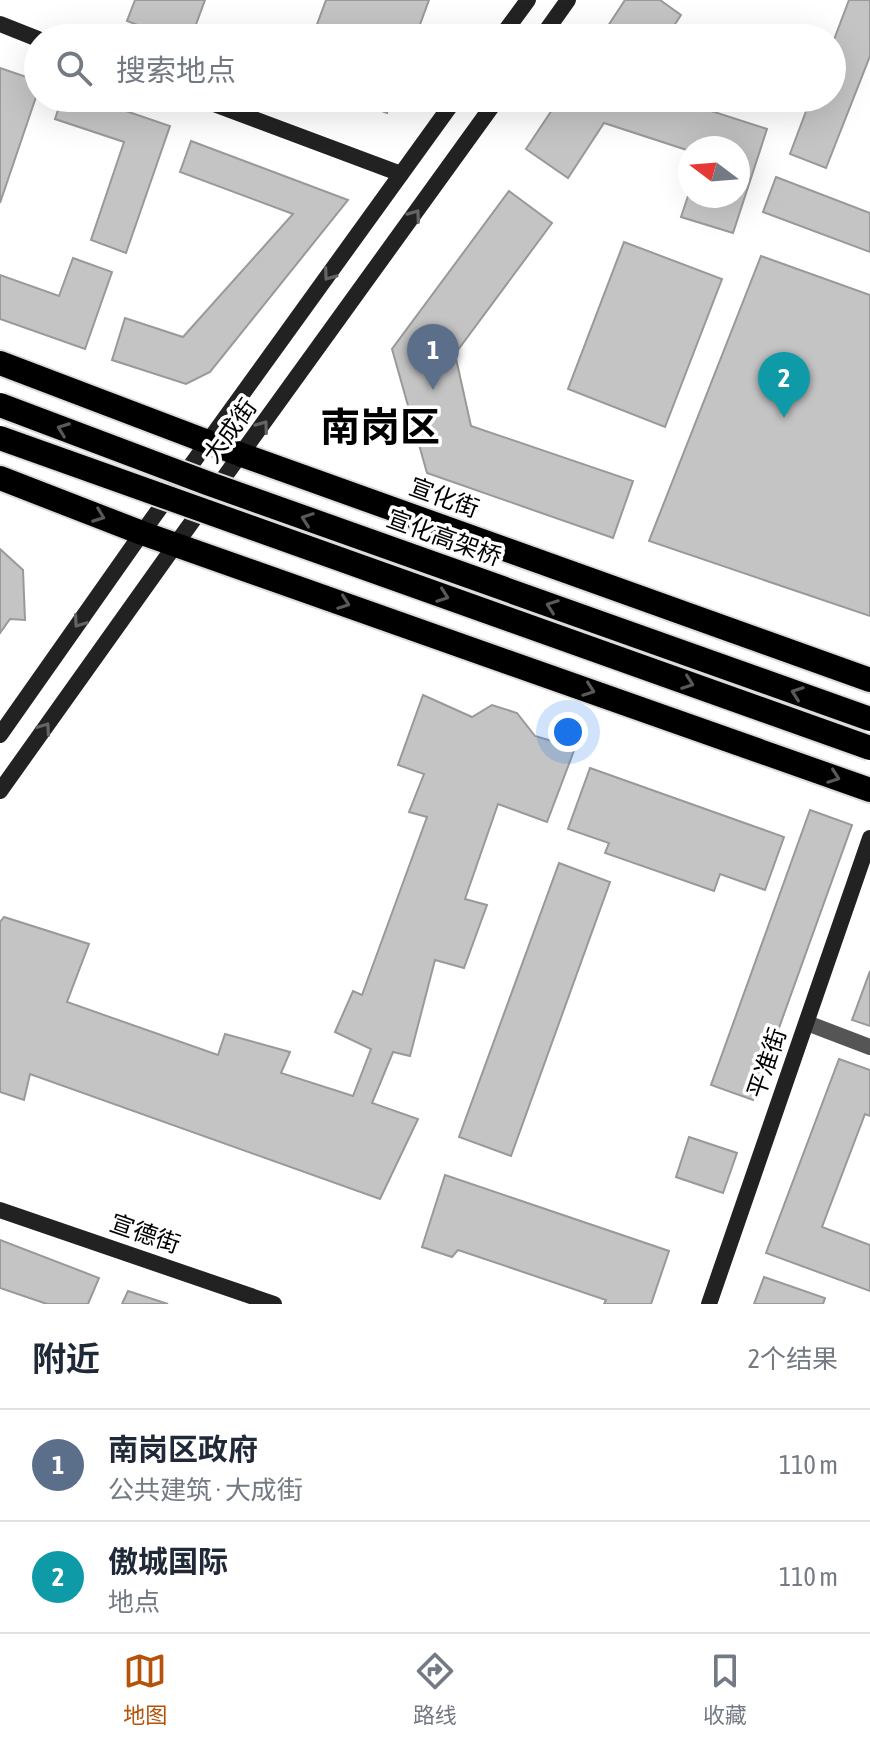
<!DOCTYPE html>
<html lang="zh">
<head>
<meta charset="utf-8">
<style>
	:root { --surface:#fff; --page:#f6f6f7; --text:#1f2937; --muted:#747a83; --line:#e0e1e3; --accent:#b45309 }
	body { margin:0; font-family:"Asap Condensed","Noto Sans SC",sans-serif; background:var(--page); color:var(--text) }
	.compass { position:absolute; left:678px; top:136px; width:72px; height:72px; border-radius:50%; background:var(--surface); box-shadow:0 8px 32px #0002; rotate:286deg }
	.you { position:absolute; left:568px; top:732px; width:28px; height:28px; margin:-20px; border:6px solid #fff; border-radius:50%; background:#1a73e8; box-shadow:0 0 0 12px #1a73e833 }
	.badge { display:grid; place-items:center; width:52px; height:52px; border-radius:50%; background:var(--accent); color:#fff; font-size:26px; font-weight:700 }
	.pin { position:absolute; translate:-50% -66px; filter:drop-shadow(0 2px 4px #0008) }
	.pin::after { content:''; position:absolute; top:42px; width:28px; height:24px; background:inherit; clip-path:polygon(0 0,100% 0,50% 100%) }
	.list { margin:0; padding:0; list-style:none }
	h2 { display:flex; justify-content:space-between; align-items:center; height:104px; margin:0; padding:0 32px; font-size:34px }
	h2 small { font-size:26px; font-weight:400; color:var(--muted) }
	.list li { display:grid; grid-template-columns:52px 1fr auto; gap:24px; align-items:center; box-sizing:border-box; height:112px; padding:0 32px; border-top:2px solid var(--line) }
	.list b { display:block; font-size:30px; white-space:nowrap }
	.list p { margin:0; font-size:26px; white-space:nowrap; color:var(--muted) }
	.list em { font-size:26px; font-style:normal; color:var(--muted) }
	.icon { flex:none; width:44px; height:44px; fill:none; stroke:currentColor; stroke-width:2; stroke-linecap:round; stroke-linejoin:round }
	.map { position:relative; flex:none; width:870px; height:1304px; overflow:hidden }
	.search { position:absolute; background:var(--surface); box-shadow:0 8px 32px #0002; left:24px; right:24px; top:24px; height:88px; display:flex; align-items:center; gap:20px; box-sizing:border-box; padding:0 28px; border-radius:44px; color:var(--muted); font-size:30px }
	.sheet { height:328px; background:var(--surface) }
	nav { display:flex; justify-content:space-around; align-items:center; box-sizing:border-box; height:112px; border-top:2px solid var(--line); background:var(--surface); font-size:22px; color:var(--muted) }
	nav a { display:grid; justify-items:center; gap:4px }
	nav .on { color:var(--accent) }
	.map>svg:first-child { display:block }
	.building { fill:#c4c4c4; stroke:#999; stroke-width:2 }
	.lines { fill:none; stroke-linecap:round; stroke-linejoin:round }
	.highway-casing { stroke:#dbdbdb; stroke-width:28 }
	.street { stroke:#555; stroke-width:16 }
	.secondary { stroke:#222; stroke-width:16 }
	.highway { stroke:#000; stroke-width:24 }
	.highway-bridge-casing { stroke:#dbdbdb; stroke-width:28; stroke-linecap:butt }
	.highway-bridge { stroke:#000; stroke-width:24 }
	.oneway { stroke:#646464 }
	.oneway2 { stroke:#595959 }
	.labels { text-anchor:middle; stroke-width:7; stroke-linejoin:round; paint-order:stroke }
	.street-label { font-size:24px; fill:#000; stroke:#fff }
	.town-label { font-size:40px; font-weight:bold; fill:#000; stroke:#fff }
</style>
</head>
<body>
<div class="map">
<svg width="870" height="1304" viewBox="0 0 870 1304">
	<rect width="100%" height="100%" fill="#fff"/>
	<!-- building -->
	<g class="building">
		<path d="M135 0H205L191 38H171L127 21Z"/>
		<path d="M326 0H429L415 38H312Z"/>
		<path d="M625 0H660L681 15 666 38H600Z"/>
		<path d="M849 0H870V56L826 168 790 154 811 98H832V45Z"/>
		<path d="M0 68 38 81V91L0 203Z"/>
		<path d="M62 98H88L170 126 126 253 91 240 124 142 55 119Z"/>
		<path d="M347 98H392L387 113Z"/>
		<path d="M560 98H671L767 129 733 233 681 217 690 190V196H738V148H690V151L604 123 568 178 526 149Z"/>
		<path d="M191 141 348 200 210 372 186 384 112 360 125 318 183 337 293 214 180 172Z"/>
		<path d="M776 177 870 213V252L763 212Z"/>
		<path d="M509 191 552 223 455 354 471 426 633 481 613 538 427 473 392 349Z"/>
		<path d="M624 242 722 279 665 427 568 389Z"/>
		<path d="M761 256 870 295V616L649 541Z"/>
		<path d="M73 258 112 272 85 349 0 319V275L59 296Z"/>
		<path d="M0 549 23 570 25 620 10 619 0 633Z"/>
		<path d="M423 695 472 717 492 705 517 713 535 736 575 748 547 822 498 804 465 899 487 905 464 968 435 960 410 1056 393 1052 372 1103 418 1119 380 1199 30 1074 24 1100 0 1092V922L4 917 89 944 67 1002 218 1055 225 1034 290 1052 281 1073 353 1096 371 1049 335 1032 353 991 362 995 427 817 409 812 424 774 398 765Z"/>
		<path d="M590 768 784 837 765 890 720 874 714 891 605 853 609 843 568 829Z"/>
		<path d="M810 810 852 825 753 1100 711 1085Z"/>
		<path d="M559 863 610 882 511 1156 459 1137Z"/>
		<path d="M870 971V1026L852 1020Z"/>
		<path d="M839 1059 870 1070V1116L865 1114 822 1227 870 1245V1291L766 1253Z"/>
		<path d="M689 1137 737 1153 723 1193 676 1177Z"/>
		<path d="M445 1175 669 1251 651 1304H604L606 1300 458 1250 452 1257 422 1247Z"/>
		<path d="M0 1240 99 1278 88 1304H47L0 1288Z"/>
		<path d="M764 1277 825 1298 823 1304H754Z"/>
		<path d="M128 1291 168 1304H122Z"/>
	</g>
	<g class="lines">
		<defs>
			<g id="highway">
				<path d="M0 363 242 455 870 680"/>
				<path d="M0 478 142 533 870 790"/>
			</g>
		</defs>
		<!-- highway casing -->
		<use href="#highway" class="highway-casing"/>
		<!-- street -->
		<path class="street" d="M807 1023 870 1047"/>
		<!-- secondary -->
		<g class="secondary">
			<path d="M0 24 38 39"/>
			<path d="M500 38 528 0"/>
			<path d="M541 38 568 0"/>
			<path d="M198 98 401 174"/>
			<path d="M0 735 142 533 456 98"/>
			<path d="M0 791 176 544 498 98"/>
			<path d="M0 1210 274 1304"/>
			<path d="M709 1304 870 838"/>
		</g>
		<!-- highway -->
		<use href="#highway" class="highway"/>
		<defs>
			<g id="highway-bridge">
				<path d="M0 405 207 483 870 719"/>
				<path d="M0 438 870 748"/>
			</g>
		</defs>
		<!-- highway-bridge casing -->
		<use href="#highway-bridge" class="highway-bridge-casing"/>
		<!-- highway-bridge -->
		<use href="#highway-bridge" class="highway-bridge"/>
	</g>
	<!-- one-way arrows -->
	<defs><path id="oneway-chevron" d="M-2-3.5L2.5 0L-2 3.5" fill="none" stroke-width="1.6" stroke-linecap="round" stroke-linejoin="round" transform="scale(2)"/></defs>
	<g class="oneway">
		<use href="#oneway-chevron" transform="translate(415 215) rotate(-54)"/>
		<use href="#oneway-chevron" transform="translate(329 275) rotate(126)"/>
		<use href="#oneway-chevron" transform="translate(263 426) rotate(-54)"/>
		<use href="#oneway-chevron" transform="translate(79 622) rotate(125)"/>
		<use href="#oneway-chevron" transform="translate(45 728) rotate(-55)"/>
	</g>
	<g class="oneway2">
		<use href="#oneway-chevron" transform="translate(63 429) rotate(-159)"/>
		<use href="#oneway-chevron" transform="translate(99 516) rotate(21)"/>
		<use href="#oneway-chevron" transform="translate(307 519) rotate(-160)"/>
		<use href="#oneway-chevron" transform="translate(443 596) rotate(20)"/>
		<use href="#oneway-chevron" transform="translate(344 603) rotate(20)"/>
		<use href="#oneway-chevron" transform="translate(552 606) rotate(-160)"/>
		<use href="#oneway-chevron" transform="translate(688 683) rotate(20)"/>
		<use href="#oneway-chevron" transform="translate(589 690) rotate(20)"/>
		<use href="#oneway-chevron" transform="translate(797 693) rotate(-160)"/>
		<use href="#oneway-chevron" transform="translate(834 777) rotate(20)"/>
	</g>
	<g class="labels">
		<!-- street labels -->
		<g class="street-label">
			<text transform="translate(230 431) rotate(-54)" y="8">大成街</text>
			<text transform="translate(444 498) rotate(20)" y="8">宣化街</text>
			<text transform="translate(444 538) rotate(20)" y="8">宣化高架桥</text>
			<text transform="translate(767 1063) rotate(-71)" y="8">平准街</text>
			<text transform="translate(145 1234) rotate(19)" y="8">宣德街</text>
		</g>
		<!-- town labels -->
		<g class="town-label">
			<text x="380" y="441">南岗区</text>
		</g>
	</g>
</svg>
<svg class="compass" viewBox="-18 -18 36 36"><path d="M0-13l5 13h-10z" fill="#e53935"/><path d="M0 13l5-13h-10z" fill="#747a83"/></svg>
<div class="you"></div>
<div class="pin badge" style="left:433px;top:390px;background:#5c6f8a">1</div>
<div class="pin badge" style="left:784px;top:418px;background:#0f9aa8">2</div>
<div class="search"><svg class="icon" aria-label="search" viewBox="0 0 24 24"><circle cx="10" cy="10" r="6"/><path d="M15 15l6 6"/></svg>搜索地点</div>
</div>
<section class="sheet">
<h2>附近<small>2个结果</small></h2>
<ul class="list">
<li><span class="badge" style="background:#5c6f8a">1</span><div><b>南岗区政府</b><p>公共建筑 · 大成街</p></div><em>110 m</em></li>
<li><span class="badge" style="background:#0f9aa8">2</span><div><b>傲城国际</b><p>地点</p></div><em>110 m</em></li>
</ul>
</section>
<nav>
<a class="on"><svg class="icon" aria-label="map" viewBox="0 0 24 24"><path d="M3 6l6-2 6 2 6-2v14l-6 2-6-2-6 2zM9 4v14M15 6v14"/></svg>地图</a>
<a><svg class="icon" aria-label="directions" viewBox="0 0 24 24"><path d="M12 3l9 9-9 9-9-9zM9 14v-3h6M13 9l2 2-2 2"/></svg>路线</a>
<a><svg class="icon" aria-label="saved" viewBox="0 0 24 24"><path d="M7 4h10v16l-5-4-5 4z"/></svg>收藏</a>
</nav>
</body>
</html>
